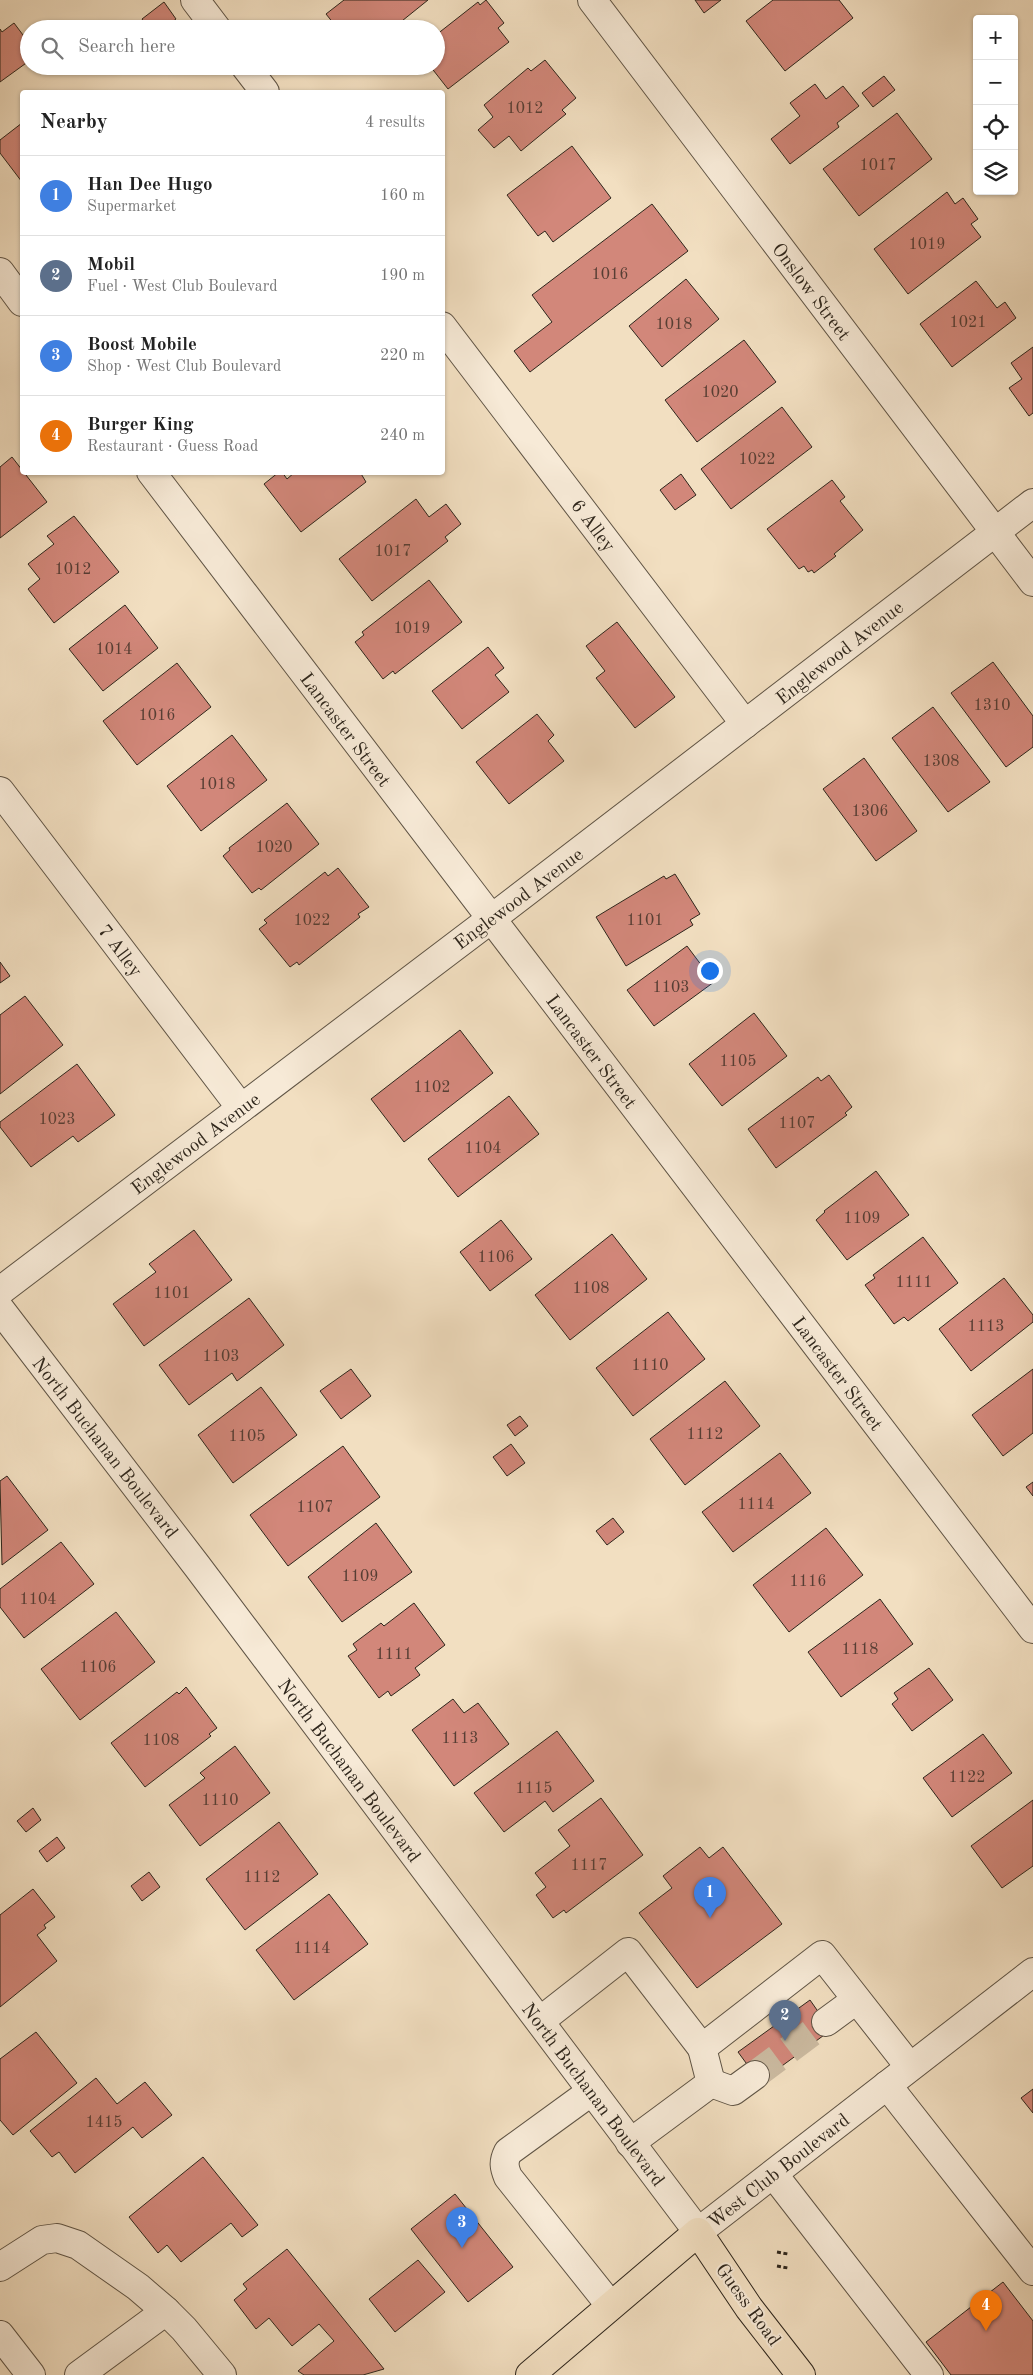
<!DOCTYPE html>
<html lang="en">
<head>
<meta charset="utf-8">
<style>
	:root { --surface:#fff; --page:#f6f6f6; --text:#222; --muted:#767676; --line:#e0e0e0; --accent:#8f2418 }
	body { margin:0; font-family:"Old Standard TT",serif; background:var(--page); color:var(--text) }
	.controls { position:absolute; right:15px; top:15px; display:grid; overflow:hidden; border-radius:5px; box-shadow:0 1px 4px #0004 }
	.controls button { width:45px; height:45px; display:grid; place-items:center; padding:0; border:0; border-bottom:1px solid var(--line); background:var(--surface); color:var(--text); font:25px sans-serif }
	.you { position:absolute; left:709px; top:970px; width:18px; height:18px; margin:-12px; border:4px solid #fff; border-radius:50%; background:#1a73e8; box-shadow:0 0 0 8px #1a73e833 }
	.badge { display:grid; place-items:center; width:32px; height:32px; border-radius:50%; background:var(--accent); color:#fff; font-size:16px; font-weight:700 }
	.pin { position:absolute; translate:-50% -41px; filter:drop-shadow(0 1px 2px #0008) }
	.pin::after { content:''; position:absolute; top:26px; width:18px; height:15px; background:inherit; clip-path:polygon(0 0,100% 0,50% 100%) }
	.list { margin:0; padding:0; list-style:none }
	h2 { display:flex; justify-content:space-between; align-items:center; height:65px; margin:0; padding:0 20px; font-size:21px }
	h2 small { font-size:16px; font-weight:400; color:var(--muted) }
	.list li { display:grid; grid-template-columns:32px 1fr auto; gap:15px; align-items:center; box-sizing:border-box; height:80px; padding:0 20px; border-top:1px solid var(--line) }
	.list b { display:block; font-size:19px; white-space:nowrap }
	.list p { margin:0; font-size:16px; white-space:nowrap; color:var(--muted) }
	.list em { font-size:16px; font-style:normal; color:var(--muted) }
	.icon { flex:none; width:28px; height:28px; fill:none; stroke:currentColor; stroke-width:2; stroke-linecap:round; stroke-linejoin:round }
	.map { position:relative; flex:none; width:1033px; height:2375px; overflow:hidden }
	.search { position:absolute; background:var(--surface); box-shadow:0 1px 4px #0004; left:20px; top:20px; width:425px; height:55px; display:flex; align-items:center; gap:12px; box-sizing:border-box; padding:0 18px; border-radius:28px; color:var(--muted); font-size:19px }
	.panel { position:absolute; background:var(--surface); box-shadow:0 1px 4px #0004; left:20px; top:90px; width:425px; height:385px; border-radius:5px }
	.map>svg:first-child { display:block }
	.building { fill:#d2877a; stroke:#2e261c }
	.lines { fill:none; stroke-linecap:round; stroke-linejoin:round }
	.minor-tunnel { stroke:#cbbaa0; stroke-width:28; stroke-dasharray:28 14; stroke-linecap:butt }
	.minor-casing { stroke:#5f5445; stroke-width:30 }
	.major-casing { stroke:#2e261c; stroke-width:30 }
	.path { stroke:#2e261c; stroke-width:3; stroke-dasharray:4 2.5; stroke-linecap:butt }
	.minor { stroke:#f7ead7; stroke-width:28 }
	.major { stroke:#f2dfc1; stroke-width:28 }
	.labels { text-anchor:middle; stroke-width:4; stroke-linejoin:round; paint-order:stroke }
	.number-label { font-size:16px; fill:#573e34 }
	.street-label { font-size:19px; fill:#2e261c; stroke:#f7ead7 }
</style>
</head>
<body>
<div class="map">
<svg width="1033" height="2375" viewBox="0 0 1033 2375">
	<rect width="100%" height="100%" fill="#f2dfc1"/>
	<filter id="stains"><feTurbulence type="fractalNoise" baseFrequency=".004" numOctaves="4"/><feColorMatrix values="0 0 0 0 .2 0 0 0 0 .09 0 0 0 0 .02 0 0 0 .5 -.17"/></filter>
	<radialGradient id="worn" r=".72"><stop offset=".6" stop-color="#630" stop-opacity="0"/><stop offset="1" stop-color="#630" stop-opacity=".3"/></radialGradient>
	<!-- building -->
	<g class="building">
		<path d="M344 0H428L392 29H338L326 14Z"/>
		<path d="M486 0 504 23 498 28 509 42 448 89 430 66H436V35L478 2 480 5Z"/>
		<path d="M695 0H721L704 13Z"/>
		<path d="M773 0H839L853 18 785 71 746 21Z"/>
		<path d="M164 2 176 19 163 29H149L142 19Z"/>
		<path d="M14 23 29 43V61L0 82V29L2 32Z"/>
		<path d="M545 60 576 98 562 110 566 114 521 151 509 136 494 148 478 130 493 117 484 105 528 68 531 71Z"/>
		<path d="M884 76 895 90 873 107 862 93Z"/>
		<path d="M815 84 826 99 843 86 859 106 837 123 839 127 790 164 771 139 800 116 790 103Z"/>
		<path d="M897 113 932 159 859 216 823 169Z"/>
		<path d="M22 123V182L0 153V140Z"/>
		<path d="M572 146 611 198 553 242 545 231 538 236 507 195Z"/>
		<path d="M947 192 955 204 963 198 978 219 971 224 981 237 908 294 874 249Z"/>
		<path d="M652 204 688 251 530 372 514 351 552 322 532 295Z"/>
		<path d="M686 279 719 319 662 367 629 326Z"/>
		<path d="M976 281 997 308 1005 302 1016 318 952 367 920 324Z"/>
		<path d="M744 340 776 382 697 442 665 400Z"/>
		<path d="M1033 347V413L1029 416 1009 388 1022 379 1011 363Z"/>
		<path d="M782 407 812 447 731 509 701 469Z"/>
		<path d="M12 457 47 502 0 538V467Z"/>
		<path d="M279 472H282L287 479 295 472H360L366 482 301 532 264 484Z"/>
		<path d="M681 474 696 495 675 510 660 490Z"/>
		<path d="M832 480 845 497 840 501 863 530 834 554 836 556 814 573 812 570 808 572 804 566 799 569 767 529Z"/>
		<path d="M416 499 429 517 446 504 461 524 445 537 448 541 372 601 339 559Z"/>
		<path d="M74 516 119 572 54 623 28 589 40 579 28 564 54 544 47 536Z"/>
		<path d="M429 580 462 622 395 674 393 671 383 679 355 642 364 635 362 632Z"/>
		<path d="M125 605 158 648 103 691 69 649Z"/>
		<path d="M617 622 675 697 635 728 596 678 605 671 586 646Z"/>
		<path d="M488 647 504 668 495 675 509 692 462 729 432 691Z"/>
		<path d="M993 662 1033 716V747L1006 767 951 693Z"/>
		<path d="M177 663 211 707 137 765 103 721Z"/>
		<path d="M933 707 990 782 948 812 892 738Z"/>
		<path d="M537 714 554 735 548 741 564 761 509 804 476 762Z"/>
		<path d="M232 735 267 780 201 831 167 786Z"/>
		<path d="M864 758 917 831 876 861 823 789Z"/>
		<path d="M287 803 319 844 261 890 259 888 252 893 223 856 230 850 229 848Z"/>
		<path d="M338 868 369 907 358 914 360 917 299 965 297 962 290 967 259 929 267 923 264 920 325 872 328 876Z"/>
		<path d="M675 874 700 914 690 920 693 925 626 966 596 917 664 876 666 879Z"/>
		<path d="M687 946 714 982 654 1026 627 990Z"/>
		<path d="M0 962 10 976 0 983Z"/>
		<path d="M25 996 63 1045 0 1094V1015Z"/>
		<path d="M754 1013 787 1056 722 1106 689 1064Z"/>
		<path d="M460 1030 493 1073 404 1142 371 1099Z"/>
		<path d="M77 1064 115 1115 78 1142 73 1136 31 1167 0 1127V1122Z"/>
		<path d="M829 1075 852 1107 845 1113 847 1115 776 1168 748 1129 818 1077 821 1081Z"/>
		<path d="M509 1096 539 1134 458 1197 428 1159Z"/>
		<path d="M876 1171 909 1215 847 1260 816 1220 825 1212 824 1211Z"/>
		<path d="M501 1220 532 1259 490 1291 460 1252Z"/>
		<path d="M194 1230 232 1280 144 1346 113 1304 156 1272 149 1264Z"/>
		<path d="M612 1234 647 1279 570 1340 535 1295Z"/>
		<path d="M923 1237 958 1283 908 1321 904 1317 894 1324 865 1285 875 1278 873 1275Z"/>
		<path d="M1004 1278 1033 1315V1322L971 1371 939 1329Z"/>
		<path d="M249 1298 284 1345 237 1381 232 1373 189 1405 159 1365Z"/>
		<path d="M668 1312 705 1359 633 1416 596 1368Z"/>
		<path d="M351 1369 371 1396 341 1419 320 1391Z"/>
		<path d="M1033 1369V1433L1003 1456 972 1415Z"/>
		<path d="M725 1381 760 1426 685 1485 650 1439Z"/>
		<path d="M261 1387 297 1435 233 1483 198 1435Z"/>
		<path d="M520 1416 528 1426 515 1436 507 1425Z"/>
		<path d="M511 1444 525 1463 507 1476 493 1457Z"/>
		<path d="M343 1446 380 1497 288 1566 250 1515Z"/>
		<path d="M780 1453 811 1493 733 1552 702 1512Z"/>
		<path d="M7 1476 48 1530 2 1565 0 1481Z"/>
		<path d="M1033 1482V1496L1026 1487Z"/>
		<path d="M613 1518 624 1532 607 1545 596 1531Z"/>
		<path d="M376 1523 412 1572 342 1622 308 1577Z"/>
		<path d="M826 1528 863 1575 789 1632 753 1585Z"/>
		<path d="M61 1542 94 1584 24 1638 0 1607V1589Z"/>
		<path d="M880 1599 913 1644 841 1697 808 1652Z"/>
		<path d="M414 1603 445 1645 415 1668 420 1675 391 1696 388 1691 379 1698 348 1656 357 1650 353 1644 381 1623 384 1626Z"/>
		<path d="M116 1612 155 1662 80 1720 41 1669Z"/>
		<path d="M929 1668 953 1700 912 1731 892 1704 898 1699 894 1693Z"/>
		<path d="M186 1687 217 1728 209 1734 211 1736 145 1787 111 1743 177 1692 179 1694Z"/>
		<path d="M453 1699 464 1713 478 1703 509 1744 454 1786 412 1730Z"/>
		<path d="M557 1731 594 1781 553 1812 545 1801 504 1832 474 1793Z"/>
		<path d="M983 1734 1012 1773 952 1817 923 1778Z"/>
		<path d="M235 1746 270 1793 200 1846 169 1805 205 1778 200 1773Z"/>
		<path d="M601 1798 643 1855 566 1913 564 1910 553 1918 536 1895 546 1887 535 1873 570 1846 558 1830Z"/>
		<path d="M1033 1800V1866L1002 1888 971 1846Z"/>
		<path d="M33 1808 41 1820 26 1832 17 1821Z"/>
		<path d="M279 1822 318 1874 245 1930 206 1879Z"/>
		<path d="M57 1837 65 1848 47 1862 39 1851Z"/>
		<path d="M700 1847 709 1858 723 1847 782 1924 697 1988 639 1913 672 1888 663 1876Z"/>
		<path d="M149 1872 160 1887 142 1901 131 1886Z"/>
		<path d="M33 1889 55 1917 44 1925 46 1928 37 1935 57 1961 0 2007V1915Z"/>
		<path d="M329 1894 368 1944 294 2000 256 1950Z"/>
		<path d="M810 2000 831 2030 760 2082 738 2052Z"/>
		<path d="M36 2032 77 2083 13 2135 0 2120V2059Z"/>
		<path d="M96 2078 117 2104 145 2082 172 2115 142 2138 133 2127 75 2173 59 2152 52 2157 30 2131Z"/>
		<path d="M1033 2089V2113L1021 2098Z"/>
		<path d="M203 2157 258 2225 242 2237 231 2223 181 2262 167 2245 158 2253 129 2217Z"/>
		<path d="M455 2194 513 2267 468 2302 411 2229Z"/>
		<path d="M287 2249 384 2369 363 2375H304L298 2371 334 2341 319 2324 292 2346 269 2318 256 2329 234 2300 247 2289 243 2284Z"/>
		<path d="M418 2260 445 2292 395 2332 369 2299Z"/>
		<path d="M1003 2282 1033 2321V2375H951L926 2342Z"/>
	</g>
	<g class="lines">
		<!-- minor-tunnel -->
		<path class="minor-tunnel" d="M755 2075 826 2022"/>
		<defs>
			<g id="minor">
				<path d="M195 0 217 29"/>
				<path d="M592 0 1033 582"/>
				<path d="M245 66 265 92"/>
				<path d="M0 272 22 302"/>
				<path d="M442 326 745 724"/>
				<path d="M151 472 1033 1629"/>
				<path d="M0 791 241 1108"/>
				<path d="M0 1291 491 919 1033 503"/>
				<path d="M0 1309 197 1566 698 2232 1033 1972"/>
				<path d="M540 2021 628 1952 702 2048 822 1955 909 2066"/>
				<path d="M826 2022 856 2000"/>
				<path d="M711 2083 733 2091 755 2075"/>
				<path d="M887 2085 1033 2271"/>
				<path d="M592 2091 508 2152C503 2162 504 2167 508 2177L610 2305"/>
				<path d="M630 2143 711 2083 702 2048"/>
				<path d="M774 2175 929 2375"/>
				<path d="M0 2267 42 2240 57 2238 78 2245 138 2287 166 2311 184 2329 222 2375"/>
				<path d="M0 2335 31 2375"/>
				<path d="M79 2375 166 2311"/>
			</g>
			<path id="major" d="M530 2375 698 2232 749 2308 801 2375"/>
		</defs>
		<!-- minor casing -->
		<use href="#minor" class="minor-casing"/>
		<!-- major casing -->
		<use href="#major" class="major-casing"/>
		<!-- path -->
		<g class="path">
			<path d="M777 2252 788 2254"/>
			<path d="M777 2266 788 2268"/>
		</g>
		<!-- minor -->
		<use href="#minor" class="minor"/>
		<!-- major -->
		<use href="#major" class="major"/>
	</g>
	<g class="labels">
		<!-- number labels -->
		<g class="number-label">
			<text x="525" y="113">1012</text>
			<text x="878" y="170">1017</text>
			<text x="927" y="249">1019</text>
			<text x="610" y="279">1016</text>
			<text x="968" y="327">1021</text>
			<text x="674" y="329">1018</text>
			<text x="720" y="397">1020</text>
			<text x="757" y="464">1022</text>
			<text x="393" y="556">1017</text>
			<text x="73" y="574">1012</text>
			<text x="412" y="633">1019</text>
			<text x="114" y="654">1014</text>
			<text x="992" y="710">1310</text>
			<text x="157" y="720">1016</text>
			<text x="941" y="766">1308</text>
			<text x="217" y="789">1018</text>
			<text x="870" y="816">1306</text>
			<text x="274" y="852">1020</text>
			<text x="312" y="925">1022</text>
			<text x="645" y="925">1101</text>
			<text x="671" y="992">1103</text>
			<text x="738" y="1066">1105</text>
			<text x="432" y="1092">1102</text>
			<text x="57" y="1124">1023</text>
			<text x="797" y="1128">1107</text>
			<text x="483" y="1153">1104</text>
			<text x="862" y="1223">1109</text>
			<text x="496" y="1262">1106</text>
			<text x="914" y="1287">1111</text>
			<text x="591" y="1293">1108</text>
			<text x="172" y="1298">1101</text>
			<text x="986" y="1331">1113</text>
			<text x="221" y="1361">1103</text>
			<text x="650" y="1370">1110</text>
			<text x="705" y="1439">1112</text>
			<text x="247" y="1441">1105</text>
			<text x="756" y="1509">1114</text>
			<text x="315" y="1512">1107</text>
			<text x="360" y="1581">1109</text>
			<text x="808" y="1586">1116</text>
			<text x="38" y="1604">1104</text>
			<text x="860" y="1654">1118</text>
			<text x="394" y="1659">1111</text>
			<text x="98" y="1672">1106</text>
			<text x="460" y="1743">1113</text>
			<text x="161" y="1745">1108</text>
			<text x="967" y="1782">1122</text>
			<text x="534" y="1793">1115</text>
			<text x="220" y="1805">1110</text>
			<text x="589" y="1870">1117</text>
			<text x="262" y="1882">1112</text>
			<text x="312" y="1953">1114</text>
			<text x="104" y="2127">1415</text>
		</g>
		<!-- street labels -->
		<g class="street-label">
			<text transform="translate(812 291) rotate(53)" y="7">Onslow Street</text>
			<text transform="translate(594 525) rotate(53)" y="7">6 Alley</text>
			<text transform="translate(839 652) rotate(-38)" y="7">Englewood Avenue</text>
			<text transform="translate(346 729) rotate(53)" y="7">Lancaster Street</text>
			<text transform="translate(518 898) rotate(-37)" y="7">Englewood Avenue</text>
			<text transform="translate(121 950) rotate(53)" y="7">7 Alley</text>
			<text transform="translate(592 1051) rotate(53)" y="7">Lancaster Street</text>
			<text transform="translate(195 1143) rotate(-37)" y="7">Englewood Avenue</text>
			<text transform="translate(838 1373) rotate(53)" y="7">Lancaster Street</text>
			<text transform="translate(106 1447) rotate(52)" y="7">North Buchanan Boulevard</text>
			<text transform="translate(350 1770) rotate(53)" y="7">North Buchanan Boulevard</text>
			<text transform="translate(594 2094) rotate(53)" y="7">North Buchanan Boulevard</text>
			<text transform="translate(778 2170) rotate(-38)" y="7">West Club Boulevard</text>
			<text transform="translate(749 2304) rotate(54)" y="7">Guess Road</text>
		</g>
	</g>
	<rect width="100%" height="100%" filter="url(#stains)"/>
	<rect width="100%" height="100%" fill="url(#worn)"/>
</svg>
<div class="controls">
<button>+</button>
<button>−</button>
<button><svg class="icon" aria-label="locate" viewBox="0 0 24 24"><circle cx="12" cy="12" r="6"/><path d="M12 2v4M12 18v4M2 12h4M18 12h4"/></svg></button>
<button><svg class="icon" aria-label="layers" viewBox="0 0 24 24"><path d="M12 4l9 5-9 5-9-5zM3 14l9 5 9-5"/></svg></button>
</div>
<div class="you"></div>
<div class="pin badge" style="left:710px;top:1918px;background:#3f7fe0">1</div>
<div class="pin badge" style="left:785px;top:2041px;background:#5c6f8a">2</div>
<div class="pin badge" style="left:462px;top:2248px;background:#3f7fe0">3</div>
<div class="pin badge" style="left:986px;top:2331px;background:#e8710a">4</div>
<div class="search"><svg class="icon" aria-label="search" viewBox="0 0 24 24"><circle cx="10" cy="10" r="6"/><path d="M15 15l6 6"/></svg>Search here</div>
<section class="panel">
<h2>Nearby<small>4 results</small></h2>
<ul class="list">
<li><span class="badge" style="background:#3f7fe0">1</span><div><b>Han Dee Hugo</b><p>Supermarket</p></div><em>160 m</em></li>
<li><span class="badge" style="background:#5c6f8a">2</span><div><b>Mobil</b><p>Fuel · West Club Boulevard</p></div><em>190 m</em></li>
<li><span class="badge" style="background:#3f7fe0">3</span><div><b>Boost Mobile</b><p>Shop · West Club Boulevard</p></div><em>220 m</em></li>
<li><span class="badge" style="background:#e8710a">4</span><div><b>Burger King</b><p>Restaurant · Guess Road</p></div><em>240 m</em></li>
</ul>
</section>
</div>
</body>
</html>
